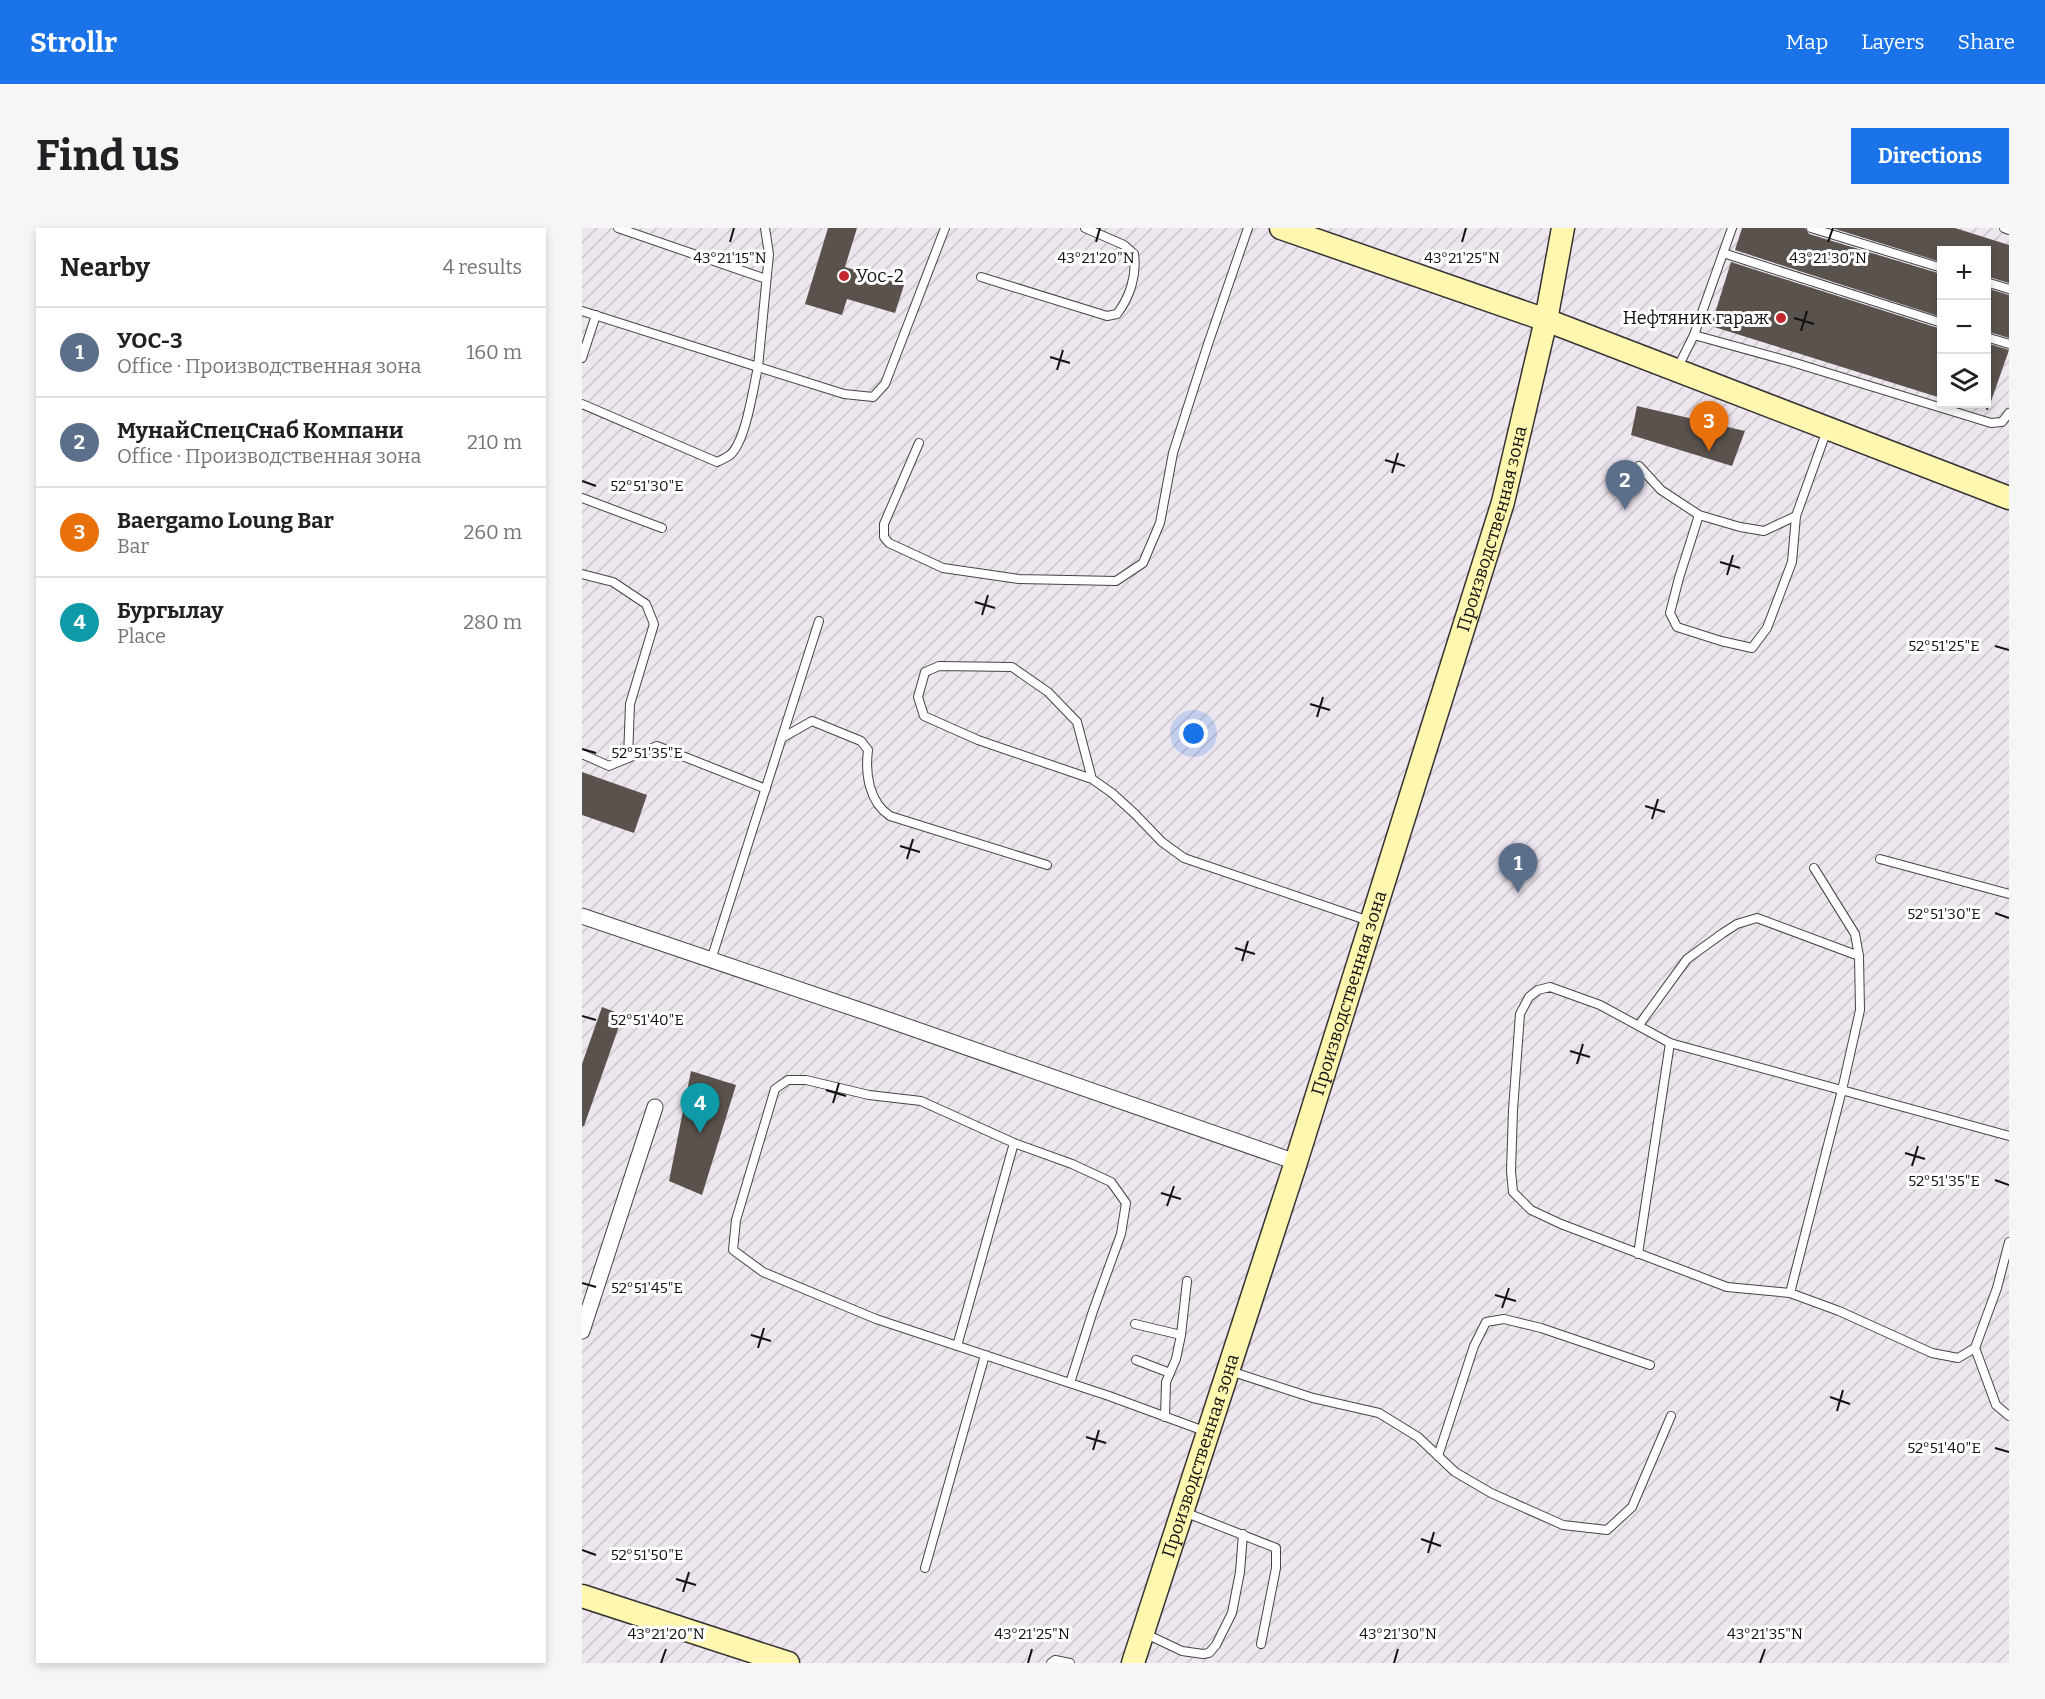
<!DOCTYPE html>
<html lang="en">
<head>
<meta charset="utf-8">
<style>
	:root { --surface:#fff; --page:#f6f6f6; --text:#202124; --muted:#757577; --line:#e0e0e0; --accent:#1a73e8 }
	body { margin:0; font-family:Bitter,serif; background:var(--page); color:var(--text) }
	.controls { position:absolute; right:18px; top:18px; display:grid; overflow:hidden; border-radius:0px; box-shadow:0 3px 9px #0003 }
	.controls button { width:54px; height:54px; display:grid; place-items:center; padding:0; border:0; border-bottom:2px solid var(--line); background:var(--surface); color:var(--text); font:30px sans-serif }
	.you { position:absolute; left:612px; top:506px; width:21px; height:21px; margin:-15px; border:4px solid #fff; border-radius:50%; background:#1a73e8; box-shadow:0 0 0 9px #1a73e833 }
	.badge { display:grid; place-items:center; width:39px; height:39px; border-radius:50%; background:var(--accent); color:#fff; font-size:20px; font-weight:700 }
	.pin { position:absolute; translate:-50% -50px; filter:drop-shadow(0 2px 3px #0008) }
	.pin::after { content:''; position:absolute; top:32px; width:21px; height:18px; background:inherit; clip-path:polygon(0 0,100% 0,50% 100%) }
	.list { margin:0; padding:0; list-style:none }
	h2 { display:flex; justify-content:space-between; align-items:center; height:78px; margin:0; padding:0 24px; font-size:26px }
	h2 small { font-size:20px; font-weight:400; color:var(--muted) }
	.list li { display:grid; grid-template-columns:39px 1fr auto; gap:18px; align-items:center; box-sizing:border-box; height:90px; padding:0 24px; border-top:2px solid var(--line) }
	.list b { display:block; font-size:22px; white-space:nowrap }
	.list p { margin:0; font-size:20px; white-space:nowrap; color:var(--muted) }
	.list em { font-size:20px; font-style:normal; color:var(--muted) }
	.icon { flex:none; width:33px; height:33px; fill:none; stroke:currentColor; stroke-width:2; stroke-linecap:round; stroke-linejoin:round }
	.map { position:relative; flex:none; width:1427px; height:1435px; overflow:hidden; border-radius:0px }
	header { display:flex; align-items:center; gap:36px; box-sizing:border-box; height:84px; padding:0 30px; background:var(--accent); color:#fff }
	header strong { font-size:28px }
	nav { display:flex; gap:33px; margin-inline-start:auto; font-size:21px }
	.intro { display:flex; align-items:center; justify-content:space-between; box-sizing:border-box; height:144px; padding:0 36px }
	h1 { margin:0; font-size:42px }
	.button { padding:15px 27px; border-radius:0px; background:var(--accent); color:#fff; font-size:21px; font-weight:700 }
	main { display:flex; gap:36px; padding:0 36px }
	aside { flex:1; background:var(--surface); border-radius:0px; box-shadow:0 3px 9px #0003 }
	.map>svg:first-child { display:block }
	.industrial { fill:url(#industrial-furrows); fill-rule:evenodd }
	.building { fill:#5a524d }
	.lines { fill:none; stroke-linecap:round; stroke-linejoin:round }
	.lane-casing { stroke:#444; stroke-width:10 }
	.street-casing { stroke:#444; stroke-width:17 }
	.secondary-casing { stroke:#333; stroke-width:25 }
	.lane { stroke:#fff; stroke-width:8 }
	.street { stroke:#fff; stroke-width:15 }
	.secondary { stroke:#fff6b0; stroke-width:22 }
	.ticks { fill:none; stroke:#111; stroke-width:2 }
	.poi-dot { fill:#c4262e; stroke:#fff; stroke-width:2 }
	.labels { text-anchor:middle; stroke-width:6; stroke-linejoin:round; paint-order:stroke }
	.poi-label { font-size:18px; fill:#111; stroke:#fff; text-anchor:start }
	.street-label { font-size:18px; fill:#111; stroke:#fff }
	.ticks-label { font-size:15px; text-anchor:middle; fill:#111; stroke:#fff; stroke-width:6; stroke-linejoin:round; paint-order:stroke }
</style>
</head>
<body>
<header>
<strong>Strollr</strong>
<nav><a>Map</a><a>Layers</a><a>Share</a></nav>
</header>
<div class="intro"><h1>Find us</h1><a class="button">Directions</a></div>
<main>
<aside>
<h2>Nearby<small>4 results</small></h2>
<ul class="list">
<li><span class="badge" style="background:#5c6f8a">1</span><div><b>УОС-3</b><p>Office · Производственная зона</p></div><em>160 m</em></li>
<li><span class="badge" style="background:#5c6f8a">2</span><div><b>МунайСпецСнаб Компани</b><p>Office · Производственная зона</p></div><em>210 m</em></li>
<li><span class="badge" style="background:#e8710a">3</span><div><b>Baergamo Loung Bar</b><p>Bar</p></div><em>260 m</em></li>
<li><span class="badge" style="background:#0f9aa8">4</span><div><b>Бургылау</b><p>Place</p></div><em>280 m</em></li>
</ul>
</aside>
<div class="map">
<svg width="1427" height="1435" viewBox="0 0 1427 1435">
	<defs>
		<pattern id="industrial-furrows" width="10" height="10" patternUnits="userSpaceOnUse" patternTransform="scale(1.5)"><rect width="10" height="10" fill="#eee6ef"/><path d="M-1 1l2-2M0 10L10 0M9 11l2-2" fill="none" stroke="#cbc4cc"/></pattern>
	</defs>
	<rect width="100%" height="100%" fill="#fffdf5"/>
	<!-- industrial -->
	<path class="industrial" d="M0 0H1427V1435H0ZM1360 22H1404V176H1360Z"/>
	<!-- building -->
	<g class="building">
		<path d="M246 0H275L263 39 322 57 313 85 265 71 260 87 223 76Z"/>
		<path d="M1160 0H1223L1227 6 1359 46V89L1153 22Z"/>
		<path d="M1250 0H1373L1427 17V55L1404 48V22H1359V34Z"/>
		<path d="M1149 34 1359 101V170L1129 98Z"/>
		<path d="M1404 60 1427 67V110L1404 103Z"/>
		<path d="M1404 115 1427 122 1406 182H1404Z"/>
		<path d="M1055 178 1163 203 1150 238 1049 207Z"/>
		<path d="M0 544 65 567 52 605 0 587Z"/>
		<path d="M20 779 41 787 2 898H0V836Z"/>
		<path d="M109 843 154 857 120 967 87 953Z"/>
	</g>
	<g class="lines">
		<defs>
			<g id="lane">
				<path d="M36 0 184 51"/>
				<path d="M1229 0 1360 40"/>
				<path d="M1422 0 1427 2"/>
				<path d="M1141 25 1360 95"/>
				<path d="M399 49 525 88 535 86C548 69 555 47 552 26L542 17 503 0"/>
				<path d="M1404 54 1427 61"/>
				<path d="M0 83 176 139 187 26 183 0"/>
				<path d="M1112 107 1210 134 1409 195 1420 194 1427 185"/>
				<path d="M1404 109 1427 116"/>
				<path d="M0 130 14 87"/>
				<path d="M1095 141 1112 107 1150 0"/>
				<path d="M0 176 135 234C139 232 144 230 148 227 164 213 171 161 176 139L262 166 291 169 303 156 363 0"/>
				<path d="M337 215 302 296V309L307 315 361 340 437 351 534 353 561 335 578 295 591 225 626 116 666 0"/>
				<path d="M1057 238 1079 262 1117 287 1158 299 1182 303 1214 288"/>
				<path d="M0 270 80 300"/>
				<path d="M1117 287 1097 350 1088 385 1095 399 1139 413 1170 420 1185 400 1210 334 1214 288 1245 202"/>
				<path d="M0 346 31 354 64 376 72 396 48 476 46 530"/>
				<path d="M200 510 230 493 279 513 286 522C283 546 287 574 308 588L465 637"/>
				<path d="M0 526 27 538 75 518 184 561"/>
				<path d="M510 551 495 494 466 464 430 439 357 438 343 444 336 469 342 488 396 512 510 551 530 565 553 586 580 614 602 630 787 693"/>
				<path d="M1298 631 1427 666"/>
				<path d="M129 732 237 393"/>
				<path d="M1057 797 1105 731 1141 705 1155 696 1175 690 1277 728"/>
				<path d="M1427 908 1088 815 1018 777 968 759 956 762 947 769 938 786 931 882 929 943 931 964 949 982 979 996 1145 1059 1208 1065 1257 1083 1350 1125 1376 1130 1393 1120 1415 1060 1427 1014"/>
				<path d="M1056 1026 1088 815"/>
				<path d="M1208 1065 1260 862 1278 782 1277 728 1273 706 1232 640"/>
				<path d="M553 1096 599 1107"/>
				<path d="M375 1118 432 915"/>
				<path d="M1393 1120 1414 1177 1427 1188"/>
				<path d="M554 1132 588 1145"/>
				<path d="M648 1143 731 1170 797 1185 836 1209 873 1244 909 1265 981 1297 1025 1302 1050 1279 1089 1188"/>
				<path d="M488 1155 511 1083 539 1006 544 975 529 954 490 936 432 915 339 873 287 867 224 852H206L193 861 154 992 151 1022 181 1044 294 1091 527 1168 625 1204"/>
				<path d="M583 1189 584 1154 594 1131 599 1107 605 1053"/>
				<path d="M856 1228 892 1118 904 1094 922 1091 959 1100 1068 1137"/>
				<path d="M602 1284 694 1320V1340L679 1416"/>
				<path d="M343 1340 403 1127"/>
				<path d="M564 1406 600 1423 621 1426 627 1425 634 1417 650 1385 658 1344 661 1306"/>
				<path d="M469 1435 473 1432 488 1435"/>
			</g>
			<g id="street">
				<path d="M0 688 295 788 714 934"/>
				<path d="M0 1103 73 879"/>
			</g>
			<g id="secondary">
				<path d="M699 0 964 92 1427 270"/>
				<path d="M0 1368 206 1435"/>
				<path id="s1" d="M551 1435 714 934 921 274 964 92 981 0"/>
			</g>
		</defs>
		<!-- lane casing -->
		<use href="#lane" class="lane-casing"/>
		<!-- street casing -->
		<use href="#street" class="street-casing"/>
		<!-- secondary casing -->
		<use href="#secondary" class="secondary-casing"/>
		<!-- lane -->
		<use href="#lane" class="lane"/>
		<!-- street -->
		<use href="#street" class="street"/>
		<!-- secondary -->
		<use href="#secondary" class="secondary"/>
	</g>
	<!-- ticks -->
	<path class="ticks" d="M148 14 152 0M514 14 518 0M880 14 884 0M1246 14 1251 0M1212 90 1232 96M1219 103 1225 83M468 129 488 135M475 142 481 122M803 232 823 238M810 245 816 225M0 253 14 258M1138 334 1158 340M1145 347 1151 327M393 374 413 380M400 387 406 367M1413 418 1427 422M728 476 748 482M735 489 741 469M0 521 14 525M1063 578 1083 584M1070 591 1076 571M318 618 338 624M325 631 331 611M1413 685 1427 690M653 720 673 726M660 733 666 713M0 788 14 792M988 823 1008 829M995 836 1001 816M244 862 264 868M251 875 257 855M1323 925 1343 931M1330 938 1336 918M1413 952 1427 957M579 965 599 971M585 978 592 958M0 1055 14 1059M913 1067 934 1073M920 1080 927 1060M169 1107 189 1113M176 1120 182 1100M1248 1169 1268 1176M1255 1183 1261 1162M504 1209 524 1215M1413 1220 1427 1224M511 1222 517 1202M839 1311 859 1318M0 1322 14 1327M846 1325 852 1304M94 1351 114 1357M101 1364 107 1344M79 1435 84 1421M446 1435 450 1421M812 1435 816 1421M1178 1435 1183 1421"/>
	<!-- markers -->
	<g class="poi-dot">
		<circle cx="262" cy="48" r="6"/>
		<circle cx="1199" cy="90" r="6"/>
	</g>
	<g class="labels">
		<!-- poi labels -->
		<g class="poi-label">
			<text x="274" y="54">Уос-2</text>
			<text x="1187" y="96" text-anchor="end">Нефтяник гараж</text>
		</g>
		<!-- street labels -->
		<g class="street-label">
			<text dy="6" stroke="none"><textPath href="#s1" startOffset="1190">Производственная зона</textPath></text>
			<text dy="6" stroke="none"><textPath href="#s1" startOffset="704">Производственная зона</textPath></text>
			<text dy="6" stroke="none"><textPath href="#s1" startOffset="218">Производственная зона</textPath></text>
		</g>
	</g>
	<g class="ticks-label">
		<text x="148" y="35">43°21'15"N</text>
		<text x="514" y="35">43°21'20"N</text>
		<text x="880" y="35">43°21'25"N</text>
		<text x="1246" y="35">43°21'30"N</text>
		<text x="65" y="263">52°51'30"E</text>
		<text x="1362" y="423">52°51'25"E</text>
		<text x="65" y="530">52°51'35"E</text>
		<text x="1362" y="691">52°51'30"E</text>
		<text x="65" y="797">52°51'40"E</text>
		<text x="1362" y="958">52°51'35"E</text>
		<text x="65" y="1065">52°51'45"E</text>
		<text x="1362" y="1225">52°51'40"E</text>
		<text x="65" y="1332">52°51'50"E</text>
		<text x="84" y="1411">43°21'20"N</text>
		<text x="450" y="1411">43°21'25"N</text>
		<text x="816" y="1411">43°21'30"N</text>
		<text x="1183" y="1411">43°21'35"N</text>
	</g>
</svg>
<div class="controls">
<button>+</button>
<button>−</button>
<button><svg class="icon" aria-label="layers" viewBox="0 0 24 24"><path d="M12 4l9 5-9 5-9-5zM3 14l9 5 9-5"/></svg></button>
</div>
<div class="you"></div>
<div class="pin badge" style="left:936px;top:665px;background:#5c6f8a">1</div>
<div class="pin badge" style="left:1043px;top:282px;background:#5c6f8a">2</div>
<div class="pin badge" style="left:1127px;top:223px;background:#e8710a">3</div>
<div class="pin badge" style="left:118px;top:905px;background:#0f9aa8">4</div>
</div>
</main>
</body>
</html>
